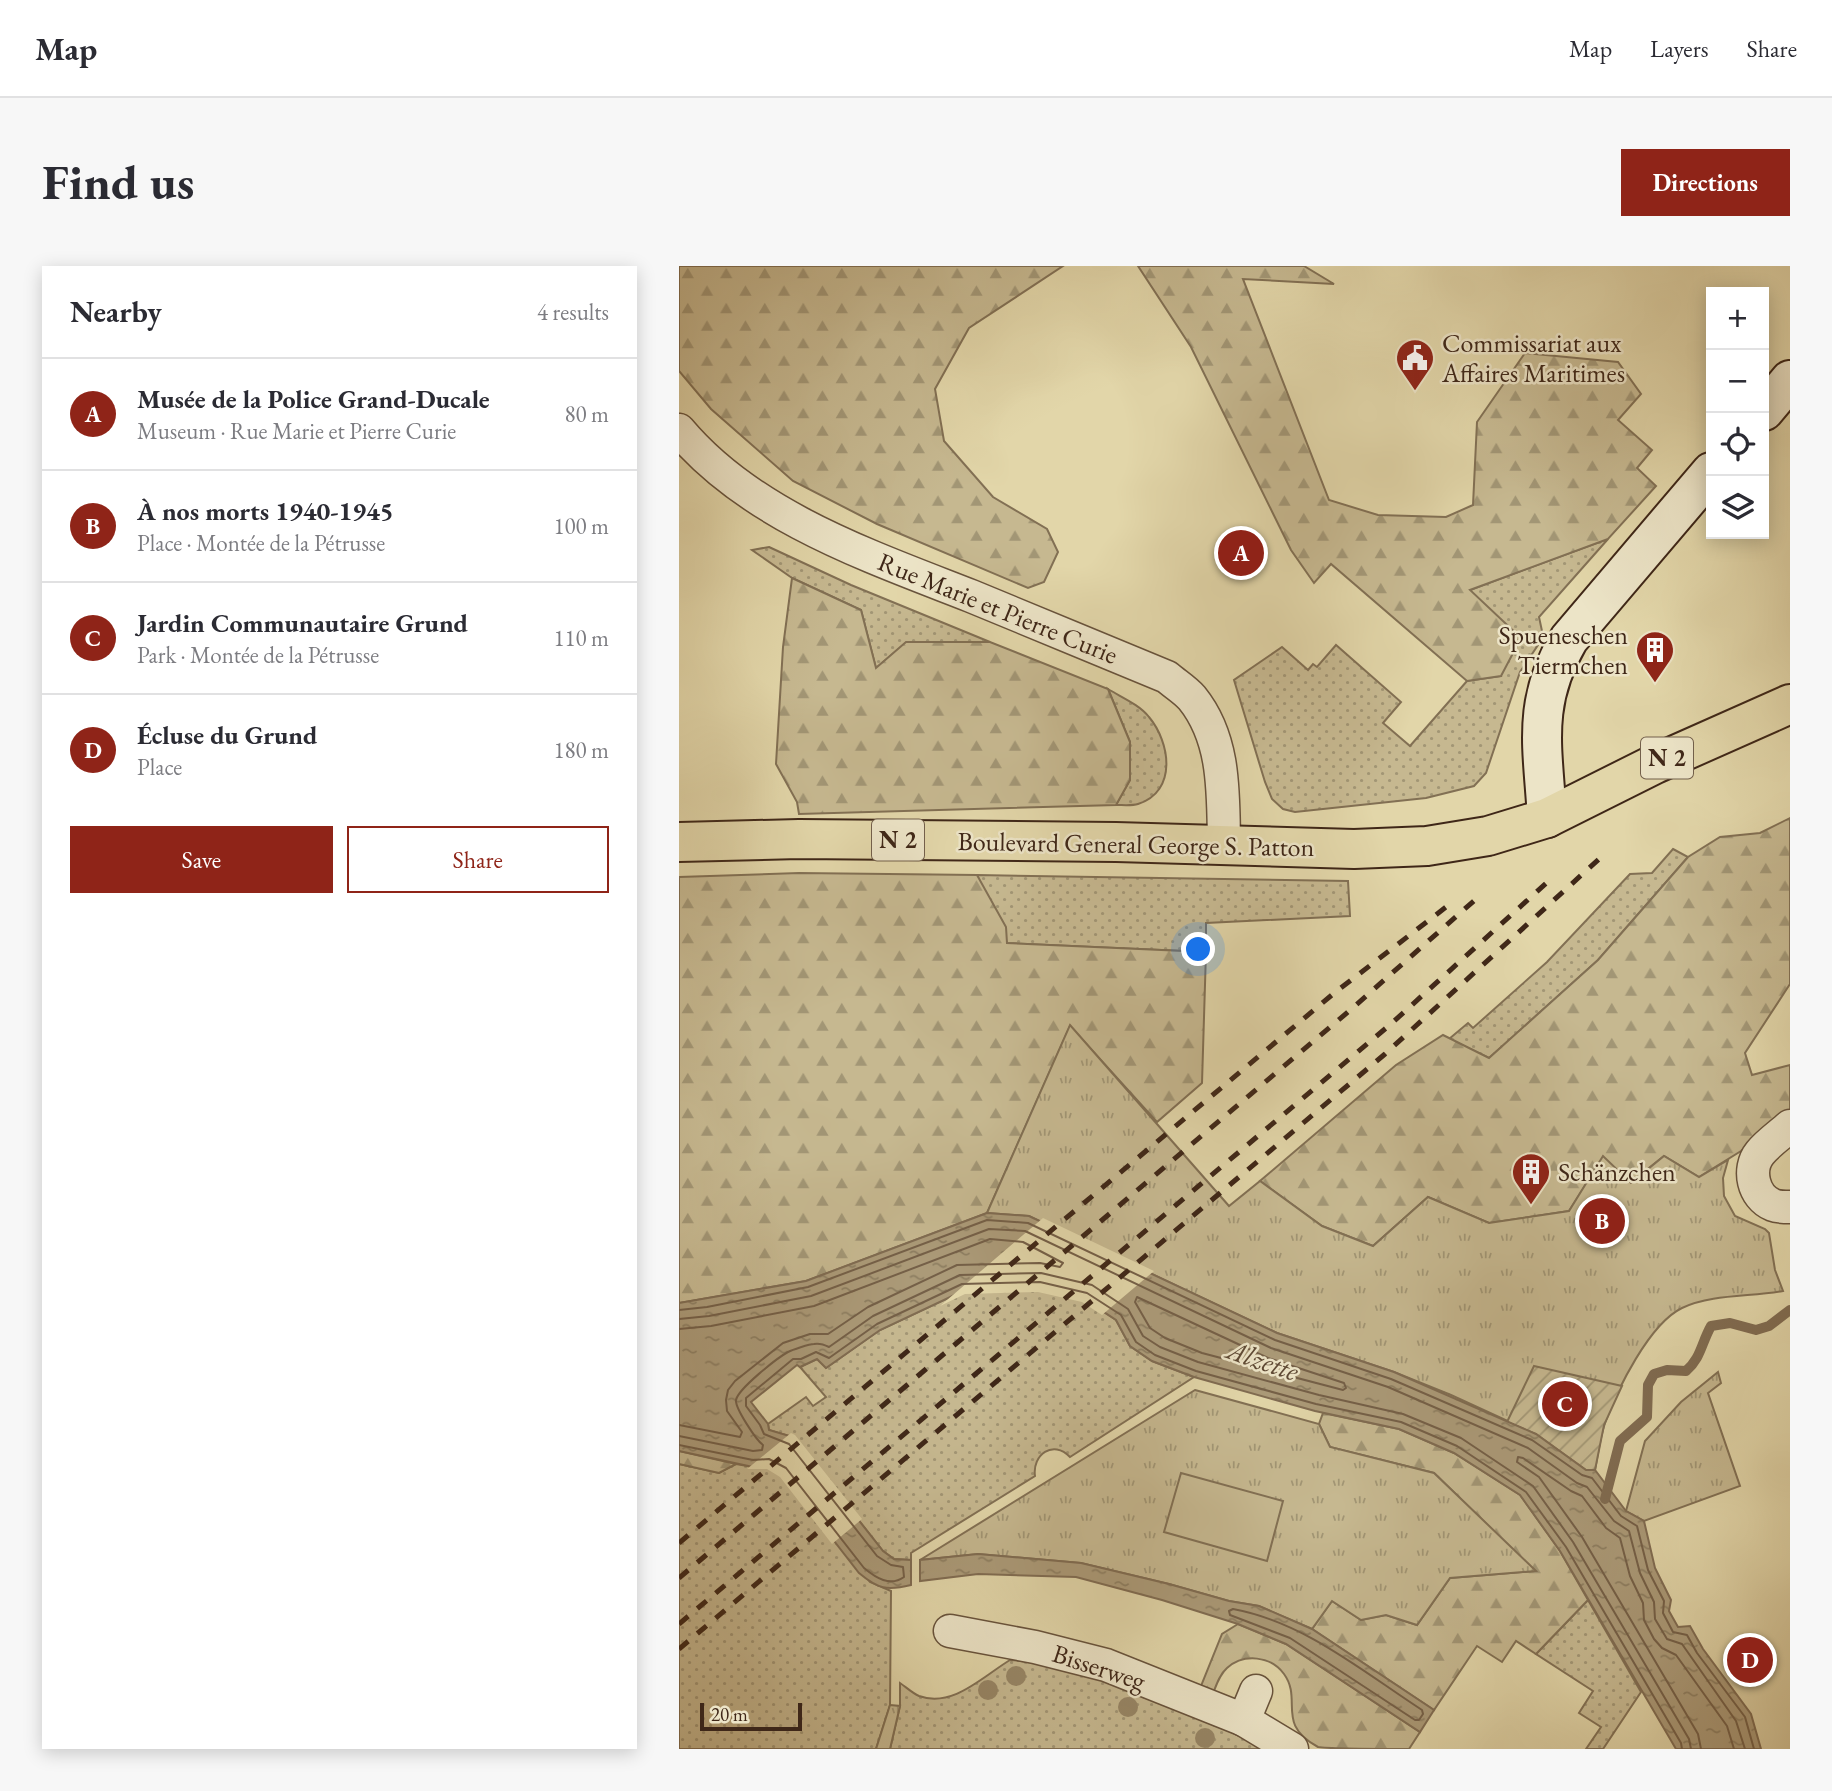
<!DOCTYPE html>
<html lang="en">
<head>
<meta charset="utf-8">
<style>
	:root { --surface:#fff; --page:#f7f7f7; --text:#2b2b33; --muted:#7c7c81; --line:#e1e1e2; --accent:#8f2418 }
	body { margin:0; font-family:"EB Garamond",serif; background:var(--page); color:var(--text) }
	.controls { position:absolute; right:21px; top:21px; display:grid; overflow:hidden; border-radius:0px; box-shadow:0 4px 18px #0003 }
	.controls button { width:63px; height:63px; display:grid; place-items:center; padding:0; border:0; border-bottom:2px solid var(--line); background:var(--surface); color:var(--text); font:35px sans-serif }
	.scale { position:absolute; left:21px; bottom:18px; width:102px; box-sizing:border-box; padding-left:7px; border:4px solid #3f2718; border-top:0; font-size:19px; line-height:24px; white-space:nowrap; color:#3f2718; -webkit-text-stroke:5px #ece4c7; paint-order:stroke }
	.you { position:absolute; left:520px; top:684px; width:24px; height:24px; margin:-18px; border:5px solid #fff; border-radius:50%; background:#1a73e8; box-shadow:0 0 0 10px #1a73e833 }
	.badge { display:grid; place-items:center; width:46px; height:46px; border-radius:50%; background:var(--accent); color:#fff; font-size:23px; font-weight:700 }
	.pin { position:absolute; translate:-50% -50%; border:4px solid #fff; box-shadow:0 2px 7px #0006 }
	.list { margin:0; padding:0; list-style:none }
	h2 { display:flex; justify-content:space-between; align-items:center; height:91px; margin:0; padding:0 28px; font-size:30px }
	h2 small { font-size:23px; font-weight:400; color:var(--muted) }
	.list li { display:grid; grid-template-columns:46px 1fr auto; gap:21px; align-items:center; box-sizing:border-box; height:112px; padding:0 28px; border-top:2px solid var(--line) }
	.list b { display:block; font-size:26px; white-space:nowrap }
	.list p { margin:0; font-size:23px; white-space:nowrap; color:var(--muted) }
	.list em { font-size:23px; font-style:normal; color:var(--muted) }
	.actions { display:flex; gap:14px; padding:21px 28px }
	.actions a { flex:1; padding:16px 0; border:2px solid var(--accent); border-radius:0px; text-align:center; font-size:24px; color:var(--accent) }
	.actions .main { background:var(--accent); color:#fff }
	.icon { flex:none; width:38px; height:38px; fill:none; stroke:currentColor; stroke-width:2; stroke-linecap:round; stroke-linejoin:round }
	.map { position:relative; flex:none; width:1111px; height:1483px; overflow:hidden; border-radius:0px }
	header { display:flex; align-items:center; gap:42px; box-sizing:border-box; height:98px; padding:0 35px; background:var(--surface); border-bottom:2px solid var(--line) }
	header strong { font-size:33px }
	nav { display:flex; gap:38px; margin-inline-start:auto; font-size:24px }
	.intro { display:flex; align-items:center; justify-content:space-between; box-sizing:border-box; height:168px; padding:0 42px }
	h1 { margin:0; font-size:49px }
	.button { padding:18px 32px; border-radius:0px; background:var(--accent); color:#fff; font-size:24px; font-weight:700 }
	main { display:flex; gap:42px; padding:0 42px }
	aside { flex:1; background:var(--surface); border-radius:0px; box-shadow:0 4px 18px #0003 }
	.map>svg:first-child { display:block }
	.grass { fill:url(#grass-dots); stroke:#827054; stroke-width:2 }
	.forest { fill:url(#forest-firs); stroke:#827054; stroke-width:2 }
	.park { fill:url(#park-tufts); stroke:#827054; stroke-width:2 }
	.garden { fill:url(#garden-furrows); stroke:#827054; stroke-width:2 }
	.pitch { fill:#c6b890; stroke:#827054; stroke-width:2 }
	.water { fill:url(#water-ripples); stroke:#806c52; stroke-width:2 }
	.pier { fill:#e2d6a9 }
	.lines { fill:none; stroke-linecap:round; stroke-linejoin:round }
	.shore { stroke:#756048; stroke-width:2 }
	.stream { stroke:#806c52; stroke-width:10 }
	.street-casing { stroke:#68533c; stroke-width:35 }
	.secondary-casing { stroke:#3f2718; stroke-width:42 }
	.primary-casing { stroke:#3f2718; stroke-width:42 }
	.street { stroke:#ece4c7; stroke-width:32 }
	.secondary { stroke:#ece4c7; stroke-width:38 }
	.primary { stroke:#e2d6a9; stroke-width:38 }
	.rail { stroke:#3f2718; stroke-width:5; stroke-dasharray:12 12; stroke-linecap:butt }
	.tree { fill:#978666 }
	.labels { text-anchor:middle; stroke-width:5; stroke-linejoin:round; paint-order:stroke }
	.shield { fill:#ece4c7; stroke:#73604c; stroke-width:2 }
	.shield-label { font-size:24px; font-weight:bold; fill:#3f2718 }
	.poi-label { font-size:26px; fill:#3f2718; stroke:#ece4c7; text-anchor:start }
	.street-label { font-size:26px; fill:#3f2718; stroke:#ece4c7 }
	.water-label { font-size:28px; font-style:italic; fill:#5f4a35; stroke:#ece4c7 }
</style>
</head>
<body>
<header>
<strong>Map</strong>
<nav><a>Map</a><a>Layers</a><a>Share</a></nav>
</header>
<div class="intro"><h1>Find us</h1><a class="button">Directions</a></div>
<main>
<aside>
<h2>Nearby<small>4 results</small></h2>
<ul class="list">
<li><span class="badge">A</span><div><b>Musée de la Police Grand-Ducale</b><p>Museum · Rue Marie et Pierre Curie</p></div><em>80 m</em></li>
<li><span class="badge">B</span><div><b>À nos morts 1940-1945</b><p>Place · Montée de la Pétrusse</p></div><em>100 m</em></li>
<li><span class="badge">C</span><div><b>Jardin Communautaire Grund</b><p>Park · Montée de la Pétrusse</p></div><em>110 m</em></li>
<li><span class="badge">D</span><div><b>Écluse du Grund</b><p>Place</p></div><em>180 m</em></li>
</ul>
<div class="actions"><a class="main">Save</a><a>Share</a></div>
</aside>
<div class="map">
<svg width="1111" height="1483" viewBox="0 0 1111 1483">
	<defs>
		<pattern id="grass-dots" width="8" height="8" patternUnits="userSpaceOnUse" patternTransform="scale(1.75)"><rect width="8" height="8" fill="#c6b890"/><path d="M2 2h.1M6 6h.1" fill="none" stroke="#a29675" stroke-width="1.8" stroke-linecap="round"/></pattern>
		<pattern id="forest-firs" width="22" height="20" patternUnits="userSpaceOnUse" patternTransform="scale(1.75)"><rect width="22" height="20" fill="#c6b890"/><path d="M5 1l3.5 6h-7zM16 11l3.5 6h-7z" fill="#a29675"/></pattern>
		<pattern id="park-tufts" width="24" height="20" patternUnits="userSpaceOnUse" patternTransform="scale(1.75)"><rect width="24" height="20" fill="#c6b890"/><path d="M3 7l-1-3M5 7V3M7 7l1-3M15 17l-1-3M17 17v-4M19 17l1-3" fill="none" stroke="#a29675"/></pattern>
		<pattern id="garden-furrows" width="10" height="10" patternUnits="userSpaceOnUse" patternTransform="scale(1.75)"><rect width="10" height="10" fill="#c6b890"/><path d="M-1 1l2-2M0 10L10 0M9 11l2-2" fill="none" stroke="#a29675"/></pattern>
		<pattern id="water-ripples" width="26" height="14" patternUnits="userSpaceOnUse" patternTransform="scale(1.75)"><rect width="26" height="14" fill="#ab9a78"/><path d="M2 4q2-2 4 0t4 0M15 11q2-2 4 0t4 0" fill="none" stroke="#8d7e61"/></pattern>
	</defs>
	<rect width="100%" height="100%" fill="#e2d6a9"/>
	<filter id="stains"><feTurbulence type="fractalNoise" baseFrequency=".00286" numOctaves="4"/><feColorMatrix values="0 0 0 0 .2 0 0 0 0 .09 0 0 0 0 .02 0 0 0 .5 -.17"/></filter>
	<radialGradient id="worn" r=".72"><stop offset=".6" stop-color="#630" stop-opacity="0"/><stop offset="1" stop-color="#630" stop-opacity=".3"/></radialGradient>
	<!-- grass -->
	<g class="grass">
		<path d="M929 273 860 351 863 365 861 376 841 406 807 507 795 520 747 532 616 546 604 543 593 533 586 516 555 414 603 381 629 404 634 398 638 401 657 379 722 436 704 457 731 480 788 415 822 410 791 324Z"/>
		<path d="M90 281 172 319 311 376H228L197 402 182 344 113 312 73 284Z"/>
		<path d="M429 423C442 431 461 439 470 451 491 476 499 525 459 538 453 540 444 539 437 539L451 514V476Z"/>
		<path d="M994 583 1009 591 919 694 810 792 770 773 789 757 794 762 868 696 951 608 973 607Z"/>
		<path d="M298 609 669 615 671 650 527 657V686L328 677Z"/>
		<path d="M360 1023 405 1033 437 1054 451 1080 473 1095 515 1111 391 1191C374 1173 353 1189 356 1210L232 1287V1294L215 1293 204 1285 114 1171 90 1164 89 1158 127 1131 134 1140 147 1131 121 1101 138 1093 147 1102 201 1064 286 1024Z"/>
		<path d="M0 1198 40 1207 57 1198 74 1201 88 1200 103 1208 191 1316 212 1325 211 1439 197 1483H0Z"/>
		<path d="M909 1334 962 1426 924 1483H907L922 1461 900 1447 914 1425 857 1388Z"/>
		<path d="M331 1394C385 1397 437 1419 487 1439 521 1452 554 1465 586 1483H211L221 1440V1417C227 1421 233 1427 240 1430 274 1442 303 1411 331 1394Z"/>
	</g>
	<!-- forest -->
	<g class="forest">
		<path d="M0 0H384L290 62 256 123 265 175 314 231 368 263 379 286 365 316 349 322 198 258 114 215 32 143 0 105Z"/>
		<path d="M459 0H625L655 18 564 13 650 234 699 249 767 251 794 239 798 156 846 87 939 96 962 128 939 154 973 184 958 202 977 220 929 273 791 324 842 372 822 410 788 415 652 298 635 317 612 284 512 81Z"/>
		<path d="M113 312 182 344 197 402 227 376H311L429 423 451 476V514L437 539 120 548 118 536 97 498 104 381Z"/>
		<path d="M1111 552V718L1066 787 1073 809 1111 799V844L1088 860 1062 885 1020 911 985 890 951 917 924 891 890 945 810 957 749 931 694 980 643 960 581 915 717 799 764 769 810 792 919 694 1009 591 1041 571 1081 567Z"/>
		<path d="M120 607 298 609 327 661 328 677 527 686 523 817 478 856 391 760 308 947 127 1015 0 1037V611Z"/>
		<path d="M644 1147 720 1163 775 1187 841 1229 881 1285 909 1334 857 1388 837 1375 823 1396 798 1380 755 1444 633 1363 653 1335 682 1354 707 1349 738 1359 771 1312 856 1305 755 1207 651 1181 640 1158Z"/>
		<path d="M0 1185 57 1198 40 1207 0 1198Z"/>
		<path d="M559 1358 607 1378 741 1466 730 1483C713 1483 651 1483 639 1481 596 1458 624 1434 605 1408 592 1390 565 1387 548 1402 540 1409 537 1420 533 1430L520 1425 543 1368Z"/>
	</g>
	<!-- park -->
	<g class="park">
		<path d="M391 759 550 940 581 915 643 960 694 980 749 931 810 957 890 945 924 890 952 917 985 890 1020 911 1049 894 1044 912 1045 930 1056 950 1086 963 1090 967 1096 1004 1104 1025C1071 1031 1033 1028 1003 1042 970 1058 938 1124 926 1157 921 1172 919 1189 916 1204H907L857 1168 772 1129 715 1106 598 1067 350 950 308 947Z"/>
		<path d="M1039 1106 1042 1117 1029 1127 1061 1220 965 1255 947 1245 966 1175 1002 1136Z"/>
		<path d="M516 1124 640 1158 651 1181 755 1207 857 1305 771 1312 738 1359 707 1349 682 1354 653 1335 633 1363 580 1340 550 1335 490 1318 402 1297 299 1288 241 1294Z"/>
		<path d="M211 1439 221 1440 211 1483H197Z"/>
	</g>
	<!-- garden -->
	<path class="garden" d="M855 1100 943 1120 925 1159 916 1204H907L857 1168 828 1156Z"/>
	<!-- pitch -->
	<path class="pitch" d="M502 1207 604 1235 588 1295 485 1266Z"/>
	<!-- water -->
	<g class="water">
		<path d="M308 947 350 950 598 1067 715 1106 857 1168 907 1204H916L947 1245 965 1255 976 1302 992 1334 990 1345 999 1361 1011 1360 1024 1383 1072 1448 1082 1483H997L881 1285 841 1229 775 1187 720 1163 636 1145 515 1111 473 1095 451 1080 437 1054 405 1033 360 1023 286 1024 201 1064 147 1102 138 1093 121 1101 118 1099 72 1136 89 1158 90 1164 114 1171 204 1285 215 1293 232 1294V1319C208 1325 199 1323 180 1307L103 1208 88 1200 74 1201 0 1185V1037L127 1015Z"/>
		<path d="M299 1288 402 1297 490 1318 550 1335 580 1340 633 1363 755 1444 741 1466 607 1378 559 1358 483 1334 397 1311 299 1308 241 1315V1294Z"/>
	</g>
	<!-- pier -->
	<g class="pier">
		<path d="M364 952 475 1005 423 1049 403 1036 359 1026 286 1028 261 1040Z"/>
		<path d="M112 1167 116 1169 183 1253 153 1278 101 1211 88 1203H68Z"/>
	</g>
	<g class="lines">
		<!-- shore -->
		<g class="shore">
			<path d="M458 1031 589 1092 665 1117 667 1122 664 1124 523 1087 486 1072 471 1062 456 1036Z"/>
			<path d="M0 1044 28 1041 129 1021 308 954 349 957 596 1074 712 1113 853 1174 903 1209 913 1212 942 1250 958 1260 969 1304 985 1335 984 1347 994 1366 1008 1369 1018 1387 1066 1451 1075 1483"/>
			<path d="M0 1053 30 1050 132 1030 310 963 346 965 592 1082 709 1121 849 1182 898 1217 908 1221 935 1255 950 1265 961 1307 975 1336 976 1353 988 1373 1003 1378 1057 1455 1066 1483"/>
			<path d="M0 1063 32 1060 135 1040 311 973 344 976 384 997 381 1001 361 997 278 999 189 1041 149 1068H131L104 1077 56 1115 49 1124 47 1134 48 1145 63 1166 61 1171 0 1159"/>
			<path d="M0 1170 74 1185 83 1184 84 1179C77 1174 56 1142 57 1134 59 1123 98 1092 109 1086 113 1084 130 1078 135 1078 140 1077 146 1079 150 1081L194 1050 281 1009 362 1007 413 1019 449 1043 464 1070 481 1081 519 1096 640 1129 724 1148 782 1172 854 1220 894 1276 1010 1473 1012 1483"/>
			<path d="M0 1179 74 1194 90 1193 107 1202 185 1302C197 1312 211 1321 225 1311L224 1301 212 1299 198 1290 110 1178 85 1168 81 1159 67 1140V1132L114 1093H122L137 1086 150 1092 198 1058 283 1018 361 1016 408 1027 442 1049 457 1076 476 1089 517 1105 637 1138 722 1156 778 1180 847 1226 887 1281 1002 1477 1003 1483"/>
			<path d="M554 1343C625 1356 683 1405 743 1444L744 1448 740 1454H736L611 1372 551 1349 550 1345Z"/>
			<path d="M1022 1483 1019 1468 903 1271 860 1211 838 1196 839 1191 844 1192 892 1225 903 1230 927 1262 941 1272 951 1310 964 1337 965 1354 975 1373 983 1382 997 1389 1048 1460 1055 1483"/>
		</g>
		<!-- stream -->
		<path class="stream" d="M926 1233 941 1175 968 1151 969 1119 975 1108 988 1104 1007 1105C1022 1092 1022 1078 1032 1060L1051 1057 1077 1064 1090 1060 1111 1044"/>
		<defs>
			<g id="street">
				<path d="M0 164C72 250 190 290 292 330 357 357 423 384 488 411 496 418 506 424 513 432 547 474 544 529 545 579"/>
				<path d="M1111 860C1101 869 1089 877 1081 887 1068 903 1074 931 1094 939 1099 941 1106 941 1111 941"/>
				<path d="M271 1365 356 1381 427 1399 565 1454 613 1483"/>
				<path d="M565 1454 577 1425"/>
			</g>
			<g id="secondary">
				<path d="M1085 145 1111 114"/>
				<path d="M868 552C864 481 852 438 890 373L1032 206"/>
			</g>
			<path id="primary" d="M0 576 120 573 437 576 675 583 748 580 809 570 868 552 976 498 1111 438"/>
		</defs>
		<!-- street casing -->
		<use href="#street" class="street-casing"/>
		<!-- secondary casing -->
		<use href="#secondary" class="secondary-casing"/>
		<!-- primary casing -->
		<use href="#primary" class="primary-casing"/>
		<!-- street -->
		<use href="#street" class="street"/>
		<!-- secondary -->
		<use href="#secondary" class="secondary"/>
		<!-- primary -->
		<use href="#primary" class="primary"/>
		<!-- rail -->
		<g class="rail">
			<path d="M0 1277 654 728 771 638"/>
			<path d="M0 1312 669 746 797 633"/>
			<path d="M0 1358 713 757 874 611"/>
			<path d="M0 1383 706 788 920 593"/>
		</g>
	</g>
	<!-- trees -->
	<g class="tree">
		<circle cx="337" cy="1410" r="10"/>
		<circle cx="309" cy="1424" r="10"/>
		<circle cx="449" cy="1441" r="10"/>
		<circle cx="526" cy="1472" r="10"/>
	</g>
	<!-- icons -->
	<defs>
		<symbol id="civic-pin" viewBox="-11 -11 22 30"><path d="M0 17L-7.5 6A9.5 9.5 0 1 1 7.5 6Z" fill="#8f2418" stroke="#ece4c7"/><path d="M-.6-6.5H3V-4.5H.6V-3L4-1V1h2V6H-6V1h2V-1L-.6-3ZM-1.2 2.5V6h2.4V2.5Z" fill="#fff"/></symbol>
		<symbol id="building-pin" viewBox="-11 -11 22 30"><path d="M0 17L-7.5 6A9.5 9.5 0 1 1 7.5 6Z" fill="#8f2418" stroke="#ece4c7"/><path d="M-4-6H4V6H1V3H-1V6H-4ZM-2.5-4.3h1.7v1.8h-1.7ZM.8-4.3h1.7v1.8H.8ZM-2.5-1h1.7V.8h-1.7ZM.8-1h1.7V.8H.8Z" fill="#fff"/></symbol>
	</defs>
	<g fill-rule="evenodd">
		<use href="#civic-pin" x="714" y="70" width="44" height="60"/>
		<use href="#building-pin" x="954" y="362" width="44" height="60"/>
		<use href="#building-pin" x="830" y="884" width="44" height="60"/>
	</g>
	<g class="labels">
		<!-- shield labels -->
		<g class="shield">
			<rect x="962" y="471.5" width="52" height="41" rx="5"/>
			<rect x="193" y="553.5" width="52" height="41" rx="5"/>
		</g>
		<g class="shield-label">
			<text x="988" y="500">N 2</text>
			<text x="219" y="582">N 2</text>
		</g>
		<!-- poi labels -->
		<g class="poi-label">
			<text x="763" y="86">Commissariat aux<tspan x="763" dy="30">Affaires Maritimes</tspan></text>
			<text x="949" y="378" text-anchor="end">Spueneschen<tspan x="949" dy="30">Tiermchen</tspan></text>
			<text x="879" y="915">Schänzchen</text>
		</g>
		<!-- street labels -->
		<g class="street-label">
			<text transform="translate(319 342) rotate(22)" y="9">Rue Marie et Pierre Curie</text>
			<text transform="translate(457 578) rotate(1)" y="9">Boulevard General George S. Patton</text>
			<text transform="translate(420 1401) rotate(18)" y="9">Bisserweg</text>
		</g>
		<!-- water labels -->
		<g class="water-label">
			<text transform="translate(584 1094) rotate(19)" y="10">Alzette</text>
		</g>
	</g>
	<rect width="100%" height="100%" filter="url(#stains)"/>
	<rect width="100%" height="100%" fill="url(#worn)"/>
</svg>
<div class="controls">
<button>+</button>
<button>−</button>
<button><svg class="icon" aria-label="locate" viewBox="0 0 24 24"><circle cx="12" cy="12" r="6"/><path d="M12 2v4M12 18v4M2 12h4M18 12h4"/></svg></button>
<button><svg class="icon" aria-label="layers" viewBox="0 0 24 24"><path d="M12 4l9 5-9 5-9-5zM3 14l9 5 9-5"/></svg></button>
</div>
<div class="scale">20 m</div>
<div class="you"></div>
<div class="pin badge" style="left:562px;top:287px">A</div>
<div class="pin badge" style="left:923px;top:955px">B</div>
<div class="pin badge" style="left:886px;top:1138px">C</div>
<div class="pin badge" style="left:1071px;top:1394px">D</div>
</div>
</main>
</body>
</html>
